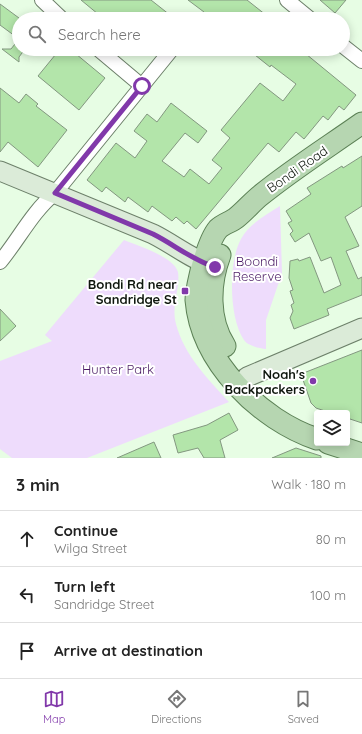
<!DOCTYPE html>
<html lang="en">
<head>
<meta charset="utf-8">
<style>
	:root { --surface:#fff; --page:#f6f6f6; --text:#222; --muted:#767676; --line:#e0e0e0; --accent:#8138aa }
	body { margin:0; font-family:Quicksand,sans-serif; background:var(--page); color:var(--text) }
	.controls { position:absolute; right:12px; bottom:12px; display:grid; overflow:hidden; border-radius:4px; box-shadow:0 2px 10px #0003 }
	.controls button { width:36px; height:36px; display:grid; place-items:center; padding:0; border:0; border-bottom:1px solid var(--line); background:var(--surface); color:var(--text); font:20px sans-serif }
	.stop { position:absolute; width:12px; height:12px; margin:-9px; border:3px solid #8138aa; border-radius:50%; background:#fff }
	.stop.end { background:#8138aa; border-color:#fff; box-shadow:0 1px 4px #0008 }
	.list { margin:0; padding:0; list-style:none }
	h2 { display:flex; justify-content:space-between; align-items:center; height:52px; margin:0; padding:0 16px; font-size:17px }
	h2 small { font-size:13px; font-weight:400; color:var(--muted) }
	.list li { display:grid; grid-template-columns:26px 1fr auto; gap:12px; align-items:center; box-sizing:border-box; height:56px; padding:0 16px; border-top:1px solid var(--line) }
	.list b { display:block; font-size:15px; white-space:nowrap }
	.list p { margin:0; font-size:13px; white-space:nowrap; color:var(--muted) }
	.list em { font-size:13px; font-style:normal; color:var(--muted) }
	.icon { flex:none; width:22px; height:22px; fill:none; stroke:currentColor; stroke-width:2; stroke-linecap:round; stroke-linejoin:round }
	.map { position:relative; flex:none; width:362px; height:458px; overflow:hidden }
	.search { position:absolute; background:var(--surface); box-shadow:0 2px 10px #0003; left:12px; right:12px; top:12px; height:44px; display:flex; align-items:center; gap:10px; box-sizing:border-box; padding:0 14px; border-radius:22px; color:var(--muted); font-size:15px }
	.sheet { height:220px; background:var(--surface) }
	nav { display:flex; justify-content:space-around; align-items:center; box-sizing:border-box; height:56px; border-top:1px solid var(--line); background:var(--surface); font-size:11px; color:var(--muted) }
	nav a { display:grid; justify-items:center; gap:2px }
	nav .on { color:var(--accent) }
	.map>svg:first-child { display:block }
	.green { fill:#eedcfc }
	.building { fill:#b3e5aa; stroke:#839780 }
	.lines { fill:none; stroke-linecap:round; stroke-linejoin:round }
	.street-casing { stroke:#6d806a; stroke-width:16 }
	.secondary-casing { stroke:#6d806a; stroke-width:21 }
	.primary-casing { stroke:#5c8156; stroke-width:23 }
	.street { stroke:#fff; stroke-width:14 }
	.secondary { stroke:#dbebd8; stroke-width:19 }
	.primary { stroke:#b6d6b1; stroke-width:21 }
	.route { stroke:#8138aa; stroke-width:5 }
	.poi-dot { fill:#8138aa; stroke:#fff; stroke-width:1.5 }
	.labels { text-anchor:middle; stroke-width:4; stroke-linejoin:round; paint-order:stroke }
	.street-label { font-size:13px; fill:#0e160d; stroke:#fff }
	.park-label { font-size:13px; fill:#4b1c65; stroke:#fff }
	.poi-label { font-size:13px; font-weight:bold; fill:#0e160d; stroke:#fff; text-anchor:end }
</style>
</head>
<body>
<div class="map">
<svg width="362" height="458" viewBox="0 0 362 458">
	<rect width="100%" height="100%" fill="#e7fde4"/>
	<!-- green -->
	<g class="green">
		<path d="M280 206 282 273 266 320V349C259 348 248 346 244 340 229 319 228 262 241 239 249 224 266 215 280 206Z"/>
		<path d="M124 240C138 246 173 256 178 272 179 279 178 284 177 291 175 301 173 314 176 324 184 355 208 379 229 402L87 458H12L0 449V361L52 341 45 335Z"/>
	</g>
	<!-- building -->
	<g class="building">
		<path d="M81 0H151L175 19H104Z"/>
		<path d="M188 0H247L271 19H208L202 14 204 12Z"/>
		<path d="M320 0H346L335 13Z"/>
		<path d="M0 4 19 18V39L0 25Z"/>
		<path d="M19 39V49H25L19 57V62L2 49H11Z"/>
		<path d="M60 49H70L105 78 79 110 38 76Z"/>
		<path d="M259 49H310L306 54 356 95 344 110 339 106 328 120 323 116 304 139 296 132 279 152 268 143 196 229 187 221 184 224 176 217 172 221 152 206 148 212 128 197 125 202 106 187 102 192 87 180 116 143 135 158 147 141 134 131 147 114 157 122 171 103 207 131 198 143 185 133 162 161 184 177 190 169 209 184 222 168 212 160 230 138 221 130 260 83 283 101 296 84 271 65 270 67 255 55Z"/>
		<path d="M0 88 19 103 26 94 38 104 36 106 67 130 38 167 8 142 0 152Z"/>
		<path d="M362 156V206L345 217 359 246 346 251 358 279 362 277V295L327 309 329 315 294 329 290 318 293 311 291 305 294 303 290 291 293 290 289 278 290 261 298 259 299 261 310 257 324 293 341 285 331 257 321 261 309 233 295 242 290 234 293 231 288 223 292 221 286 211 311 194 307 188 342 166 343 168Z"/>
		<path d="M0 309 16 326 0 341Z"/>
		<path d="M362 350V423L347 418V413H331L316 408 311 403 301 374Z"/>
		<path d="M229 413 238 430 220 440 225 458H204L198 448 178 453 173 435 207 425Z"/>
		<path d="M154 442 161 458H117Z"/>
		<path d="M296 448 321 456V458H272Z"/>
	</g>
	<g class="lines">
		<defs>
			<g id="street">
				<path d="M42 0 62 19"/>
				<path d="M287 0 310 19"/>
				<path d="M343 46 362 61"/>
				<path d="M98 49 142 86"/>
				<path d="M0 262C19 239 32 212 55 193L172 49"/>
			</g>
			<g id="secondary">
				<path d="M0 171 153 234C175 245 192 260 215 267"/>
				<path d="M247 377 362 328"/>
			</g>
			<g id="primary">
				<path d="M220 255C209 284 208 320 225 346"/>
				<path d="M317 439C260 420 201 362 196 300 196 291 199 280 201 271 204 260 211 237 218 229 223 224 231 222 236 218 245 211 252 202 261 195 293 169 328 147 362 123"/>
				<path d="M328 443 362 454"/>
			</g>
		</defs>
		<!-- street casing -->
		<use href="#street" class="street-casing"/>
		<!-- secondary casing -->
		<use href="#secondary" class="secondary-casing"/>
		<!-- primary casing -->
		<use href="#primary" class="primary-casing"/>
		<!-- street -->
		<use href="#street" class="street"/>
		<!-- secondary -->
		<use href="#secondary" class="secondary"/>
		<!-- primary -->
		<use href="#primary" class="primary"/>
	</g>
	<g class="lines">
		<!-- route -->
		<path class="route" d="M142 86 55 193 153 234C175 245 192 260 215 267"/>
	</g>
	<!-- markers -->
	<g class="poi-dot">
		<rect x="181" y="287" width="8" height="8" rx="2"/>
		<circle cx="313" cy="381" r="4"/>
	</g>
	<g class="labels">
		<!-- street labels -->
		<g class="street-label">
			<text transform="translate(297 169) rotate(-35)" y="5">Bondi Road</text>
		</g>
		<!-- park labels -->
		<g class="park-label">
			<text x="257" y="266">Boondi<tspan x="257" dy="15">Reserve</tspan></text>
			<text x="118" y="374">Hunter Park</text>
		</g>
		<!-- poi labels -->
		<g class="poi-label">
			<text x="177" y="289">Bondi Rd near<tspan x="177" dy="15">Sandridge St</tspan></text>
			<text x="305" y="379">Noah's<tspan x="305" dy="15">Backpackers</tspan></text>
		</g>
	</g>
</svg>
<div class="controls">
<button><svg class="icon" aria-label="layers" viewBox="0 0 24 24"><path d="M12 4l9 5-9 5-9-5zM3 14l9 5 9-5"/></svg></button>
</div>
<div class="stop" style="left:142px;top:86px"></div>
<div class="stop end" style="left:215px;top:267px"></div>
<div class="search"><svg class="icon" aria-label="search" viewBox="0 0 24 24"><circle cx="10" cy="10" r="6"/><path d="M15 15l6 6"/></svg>Search here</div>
</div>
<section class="sheet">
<h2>3 min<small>Walk · 180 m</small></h2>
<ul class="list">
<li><svg class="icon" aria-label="ahead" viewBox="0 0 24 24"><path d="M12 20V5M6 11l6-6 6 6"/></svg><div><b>Continue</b><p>Wilga Street</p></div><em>80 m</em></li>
<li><svg class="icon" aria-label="left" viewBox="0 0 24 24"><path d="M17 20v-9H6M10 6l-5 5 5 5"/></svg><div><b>Turn left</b><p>Sandridge Street</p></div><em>100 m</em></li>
<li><svg class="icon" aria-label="arrive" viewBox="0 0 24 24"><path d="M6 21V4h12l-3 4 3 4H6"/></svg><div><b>Arrive at destination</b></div></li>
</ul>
</section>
<nav>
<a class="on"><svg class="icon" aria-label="map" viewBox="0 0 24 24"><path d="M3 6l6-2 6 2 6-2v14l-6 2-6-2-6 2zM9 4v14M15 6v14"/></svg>Map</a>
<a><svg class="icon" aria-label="directions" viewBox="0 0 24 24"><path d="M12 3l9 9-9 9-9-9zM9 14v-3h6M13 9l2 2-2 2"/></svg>Directions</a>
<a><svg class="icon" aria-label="saved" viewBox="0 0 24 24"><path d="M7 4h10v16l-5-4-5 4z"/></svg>Saved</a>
</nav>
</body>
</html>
